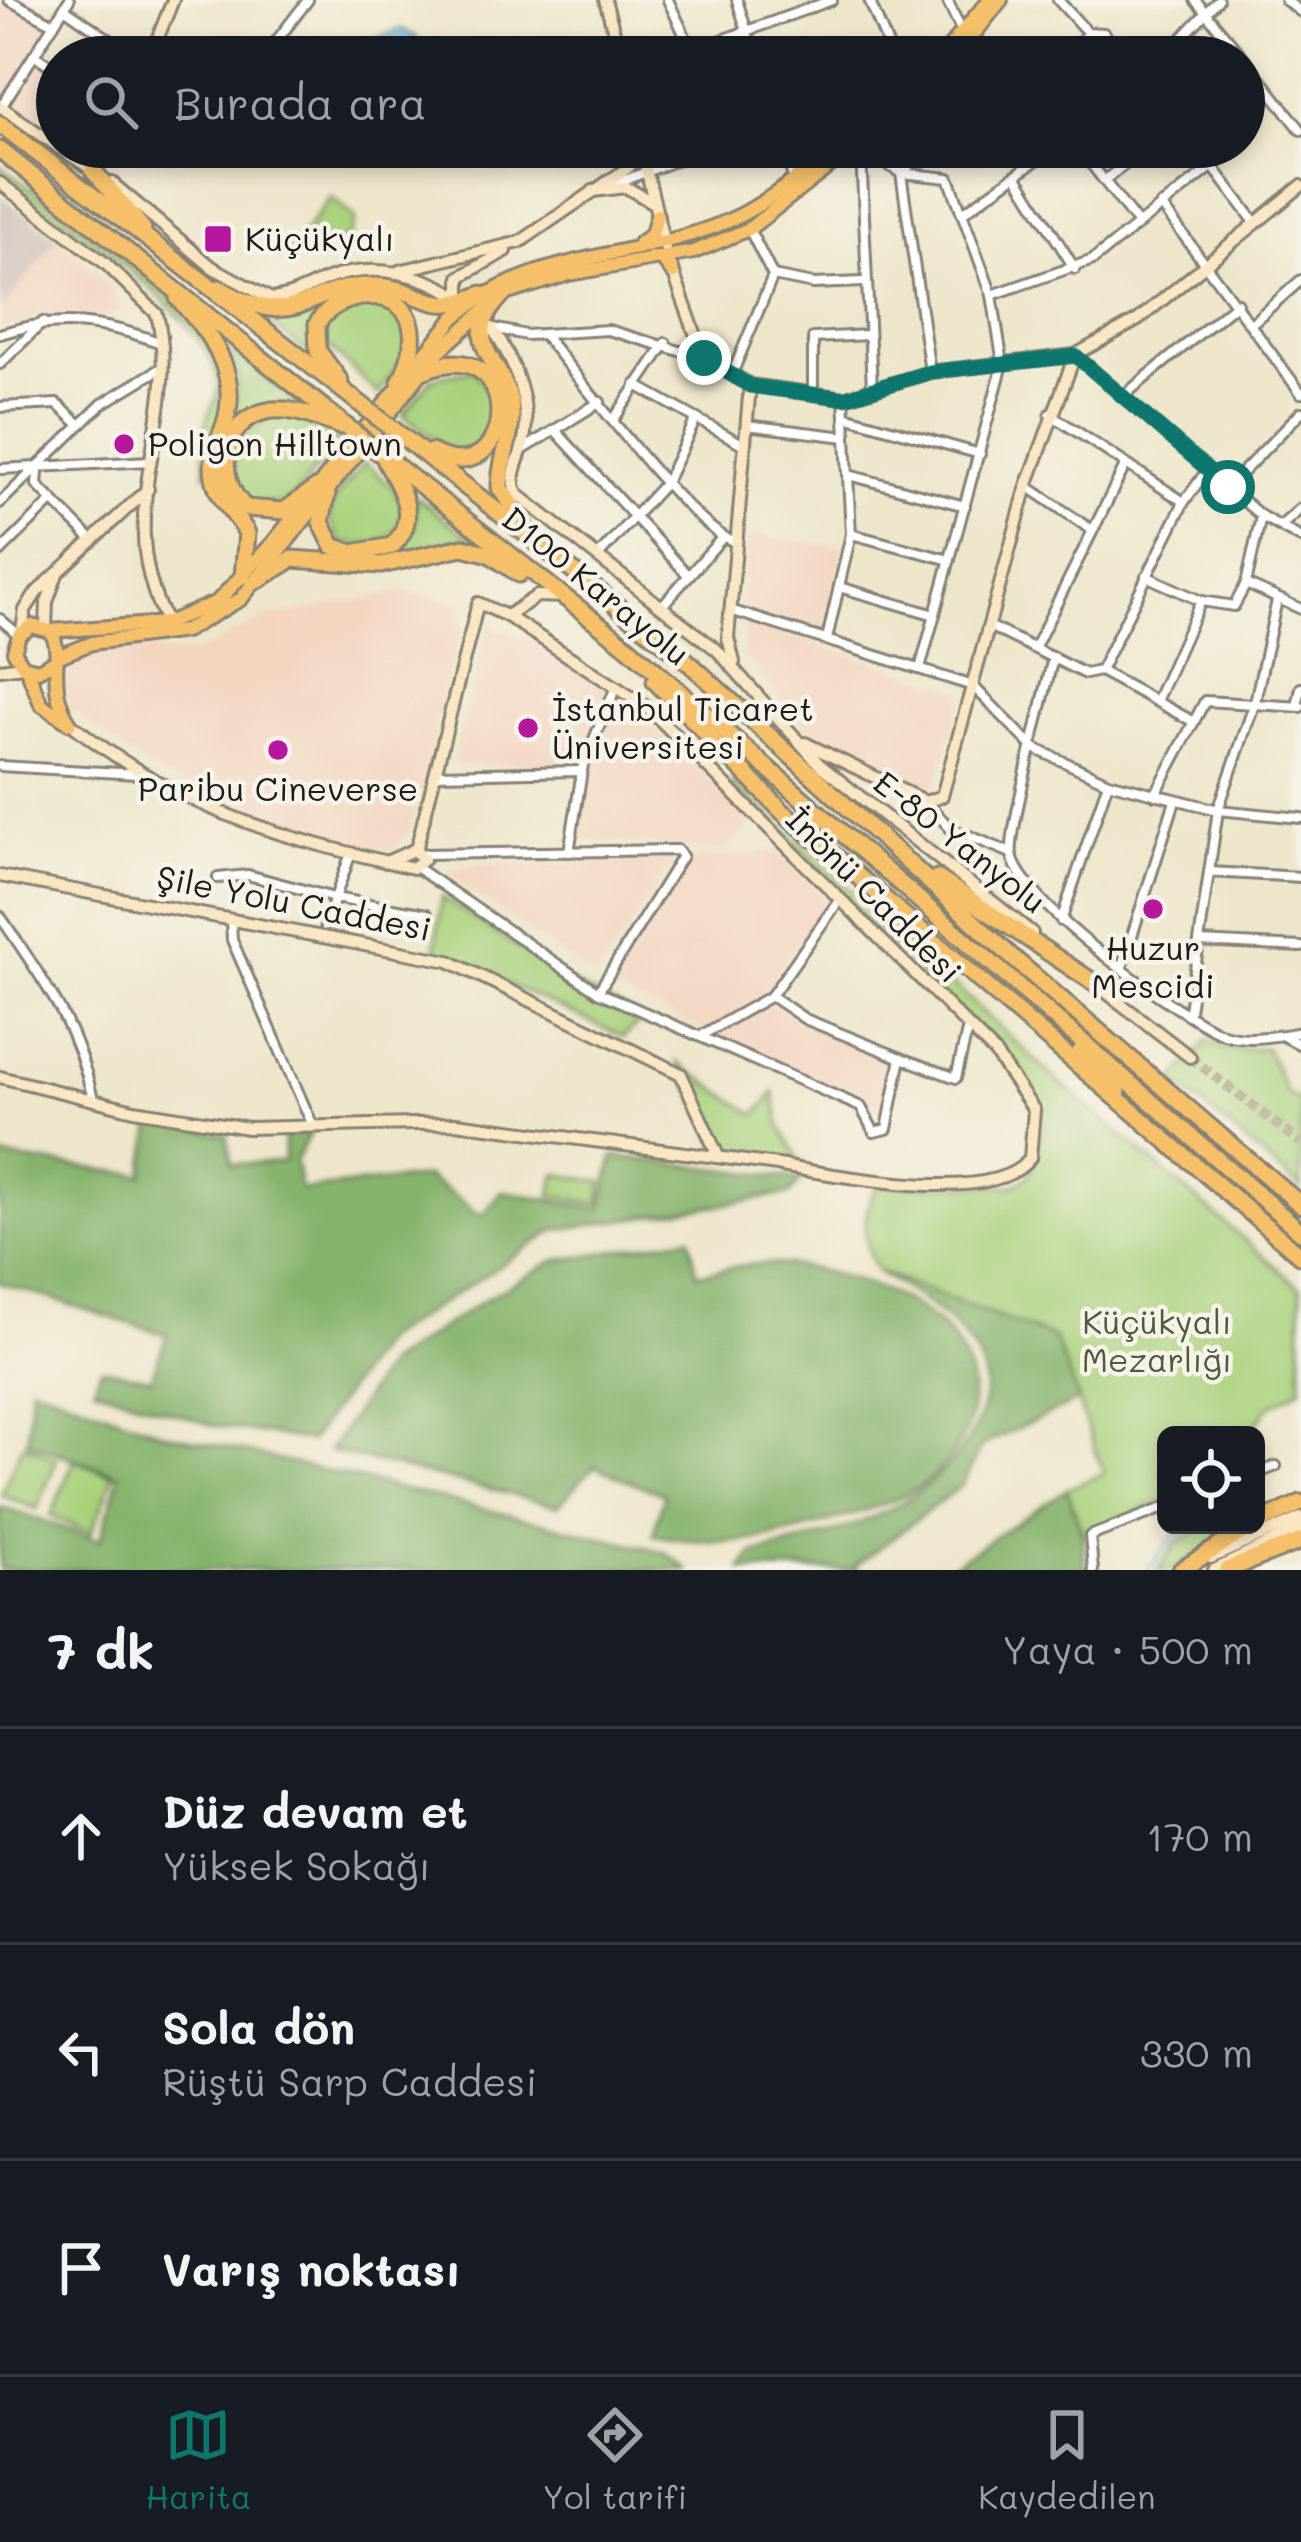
<!DOCTYPE html>
<html lang="tr">
<head>
<meta charset="utf-8">
<style>
	:root { --surface:#171b24; --page:#242831; --text:#f1f3f6; --muted:#9ea1a6; --line:#363941; --accent:#0f766e }
	body { margin:0; font-family:Mali,sans-serif; background:var(--page); color:var(--text) }
	.controls { position:absolute; right:36px; bottom:36px; display:grid; overflow:hidden; border-radius:18px; box-shadow:0 6px 18px #0003 }
	.controls button { width:108px; height:108px; display:grid; place-items:center; padding:0; border:0; border-bottom:3px solid var(--line); background:var(--surface); color:var(--text); font:60px sans-serif }
	.stop { position:absolute; width:36px; height:36px; margin:-27px; border:9px solid #0f766e; border-radius:50%; background:#fff }
	.stop.end { background:#0f766e; border-color:#fff; box-shadow:0 3px 12px #0008 }
	.list { margin:0; padding:0; list-style:none }
	h2 { display:flex; justify-content:space-between; align-items:center; height:156px; margin:0; padding:0 48px; font-size:51px }
	h2 small { font-size:39px; font-weight:400; color:var(--muted) }
	.list li { display:grid; grid-template-columns:78px 1fr auto; gap:36px; align-items:center; box-sizing:border-box; height:216px; padding:0 48px; border-top:3px solid var(--line) }
	.list b { display:block; font-size:45px; white-space:nowrap }
	.list p { margin:0; font-size:39px; white-space:nowrap; color:var(--muted) }
	.list em { font-size:39px; font-style:normal; color:var(--muted) }
	.icon { flex:none; width:66px; height:66px; fill:none; stroke:currentColor; stroke-width:2; stroke-linecap:round; stroke-linejoin:round }
	.map { position:relative; flex:none; width:1301px; height:1570px; overflow:hidden }
	.search { position:absolute; background:var(--surface); box-shadow:0 6px 18px #0003; left:36px; right:36px; top:36px; height:132px; display:flex; align-items:center; gap:30px; box-sizing:border-box; padding:0 42px; border-radius:66px; color:var(--muted); font-size:45px }
	.sheet { height:804px; background:var(--surface) }
	nav { display:flex; justify-content:space-around; align-items:center; box-sizing:border-box; height:168px; border-top:3px solid var(--line); background:var(--surface); font-size:33px; color:var(--muted) }
	nav a { display:grid; justify-items:center; gap:6px }
	nav .on { color:var(--accent) }
	.map>svg:first-child { display:block }
	.built { fill:#f3d4bf }
	.industrial { fill:#cfc0bb }
	.green { fill:#a9d17c; stroke:#62764c; stroke-width:3 }
	.forest { fill:#86b36c; stroke:#516844; stroke-width:3 }
	.water { fill:#5aadd5; stroke:#3b6478; stroke-width:3 }
	.lines { fill:none; stroke-linecap:round; stroke-linejoin:round }
	.stream { stroke:#5aadd5; stroke-width:3 }
	.secondary-tunnel { stroke:#c4bea8; stroke-width:10; stroke-dasharray:10 5; stroke-linecap:butt }
	.street-casing { stroke:#858174; stroke-width:14 }
	.secondary-casing { stroke:#858174; stroke-width:16 }
	.primary-casing { stroke:#858174; stroke-width:18 }
	.highway-casing { stroke:#858174; stroke-width:21 }
	.street { stroke:#fff; stroke-width:8 }
	.secondary { stroke:#fbe6c4; stroke-width:10 }
	.primary { stroke:#f6c06b; stroke-width:12 }
	.highway { stroke:#f6c06b; stroke-width:15 }
	.highway-bridge-casing { stroke:#858174; stroke-width:21; stroke-linecap:butt }
	.highway-bridge { stroke:#f6c06b; stroke-width:15 }
	.route { stroke:#0f766e; stroke-width:15 }
	.poi-dot { fill:#b5179e; stroke:#f7f3e8; stroke-width:4.5 }
	.labels { text-anchor:middle; stroke-width:9; stroke-linejoin:round; paint-order:stroke }
	.poi-label { font-size:33px; fill:#1c1c1c; stroke:#f7f3e8; text-anchor:start }
	.street-label { font-size:33px; fill:#1c1c1c; stroke:#f7f3e8 }
	.park-label { font-size:33px; fill:#4d5b3e; stroke:#f7f3e8 }
</style>
</head>
<body>
<div class="map">
<svg width="1301" height="1570" viewBox="0 0 1301 1570">
	<rect width="100%" height="100%" fill="#f7f3e8"/>
	<filter id="ink" filterUnits="userSpaceOnUse"><feTurbulence type="fractalNoise" baseFrequency=".00833" numOctaves="2"/><feDisplacementMap in="SourceGraphic" scale="24" xChannelSelector="R" yChannelSelector="G"/><feConvolveMatrix kernelMatrix="1 2 1 2 8 2 1 2 1" color-interpolation-filters="sRGB"/></filter>
	<filter id="wash" filterUnits="userSpaceOnUse"><feTurbulence type="fractalNoise" baseFrequency=".004" numOctaves="4" result="noise"/><feDisplacementMap in="SourceGraphic" scale="48" xChannelSelector="R" yChannelSelector="G"/><feGaussianBlur stdDeviation="2.7" result="paint"/><feColorMatrix in="noise" values="0 0 0 0 0 0 0 0 0 0 0 0 0 0 0 0 0 1.4 0 .05"/><feComposite in="paint" operator="in"/></filter>
	<g filter="url(#wash)">
		<rect width="100%" height="100%" fill="#eee6cb"/>
		<!-- built -->
		<g class="built">
			<path d="M0 0 52 25 34 53 57 70V138L0 100Z"/>
			<path d="M58 238 110 287 120 312 98 318H41L0 331V311Z"/>
			<path d="M748 535 845 547 825 636 740 609Z"/>
			<path d="M403 591 460 603 465 612 410 832 393 851 307 838 217 804 144 766 68 707 64 687 71 663 104 646 132 643 164 653 197 652 268 617Z"/>
			<path d="M745 621 965 692 935 787 913 792 826 752 744 655Z"/>
			<path d="M488 625 528 639 609 691 577 764 453 765Z"/>
			<path d="M620 696 749 818 747 830 726 851 577 839 591 757Z"/>
			<path d="M776 851 830 902 765 990 770 1003 803 1023 896 1062 886 1110 610 989 687 860Z"/>
			<path d="M677 857 596 978 452 878 455 868 505 862 570 864Z"/>
		</g>
		<!-- industrial -->
		<path class="industrial" d="M0 196 58 238 0 311Z"/>
		<!-- green -->
		<g class="green">
			<path d="M0 166C57 209 198 302 222 366 234 399 211 443 206 476 205 458 203 438 207 420 210 407 219 399 218 385 214 316 55 216 0 176Z"/>
			<path d="M331 197 355 219 348 240 290 251Z"/>
			<path d="M326 300 329 303 320 313 318 360 254 312 293 315Z"/>
			<path d="M357 302 395 307 412 327 400 364 378 394 327 345 326 323Z"/>
			<path d="M229 349 301 405 285 404 233 422 238 377Z"/>
			<path d="M473 370 488 389 493 426 476 448 452 452 403 415 432 378Z"/>
			<path d="M291 416 309 420 340 440 293 498 283 504 248 503 233 475C233 435 255 420 291 416Z"/>
			<path d="M364 463C373 471 386 479 394 489 424 529 373 553 340 542L329 518 335 499Z"/>
			<path d="M416 496 472 540 448 541 386 559 415 528Z"/>
			<path d="M734 782 1061 1084 1301 1288V1388L1269 1407 1248 1435H1166V1500L1083 1536 1067 1489 1104 1473 1054 1338 878 1272C861 1246 861 1210 879 1185L1013 1186 1029 1176 1044 1127 1040 1104 1023 1077 729 784Z"/>
			<path d="M442 897 569 982 643 1019 623 1037 435 951Z"/>
			<path d="M1207 1041 1229 1049 1266 1048 1288 1095 1301 1101V1189L1174 1081Z"/>
			<path d="M678 1063 756 1115 774 1093 781 1128 801 1163 720 1148Z"/>
			<path d="M556 1174 603 1182 599 1204 552 1195Z"/>
			<path d="M22 1444 57 1459 37 1509 1 1495Z"/>
			<path d="M74 1460 114 1476 91 1533 51 1516Z"/>
			<path d="M1207 1525H1246L1173 1570H1158L1177 1542Z"/>
		</g>
		<!-- forest -->
		<g class="forest">
			<path d="M153 1122 227 1135 232 1164 284 1162V1134L310 1133 295 1161 301 1190 427 1177 482 1216 502 1191 601 1209 614 1156 802 1179 790 1194 556 1230 383 1340 310 1441 215 1426 94 1387 101 1368 151 1378 167 1335 0 1283V1157L143 1175Z"/>
			<path d="M690 1237 697 1274C718 1271 740 1264 761 1264 802 1262 865 1281 902 1299 980 1338 998 1416 932 1477 908 1499 871 1508 841 1518 769 1541 727 1549 653 1535L664 1495 594 1466 558 1506 329 1451 387 1364 487 1298 554 1261Z"/>
			<path d="M878 1272 1054 1338 1079 1400 983 1445 962 1485 855 1566 857 1570H741L753 1554C835 1535 938 1508 976 1425 985 1406 989 1383 980 1363 961 1320 915 1295 878 1272Z"/>
			<path d="M31 1385 164 1433 665 1552 688 1570H0V1507L100 1540 120 1475 27 1442Z"/>
			<path d="M1067 1489 1083 1536 1085 1570H945Z"/>
		</g>
		<!-- water -->
		<path class="water" d="M402 29 417 37 415 51 397 57 372 54 373 39Z"/>
		<g class="lines">
			<!-- stream -->
			<path class="stream" d="M1148 1570 1174 1536 1192 1525"/>
		</g>
	</g>
	<g filter="url(#ink)">
		<g class="lines">
			<!-- secondary-tunnel -->
			<path class="secondary-tunnel" d="M1190 1057 1301 1143"/>
			<defs>
				<g id="street">
					<path d="M9 0 54 24"/>
					<path d="M668 0 692 51"/>
					<path d="M737 0 755 57"/>
					<path d="M869 0 893 57"/>
					<path d="M947 0 962 32"/>
					<path d="M1058 0 1087 32 1104 33 1125 57"/>
					<path d="M1195 0 1243 57"/>
					<path d="M1285 0 1301 12"/>
					<path d="M64 8 135 57"/>
					<path d="M968 42 984 57"/>
					<path d="M34 55 57 70"/>
					<path d="M264 57 308 0"/>
					<path d="M675 57 832 0"/>
					<path d="M1064 57 1089 33"/>
					<path d="M1164 57 1218 0"/>
					<path d="M1244 58 1301 130"/>
					<path d="M1 107 69 0"/>
					<path d="M783 147 794 180"/>
					<path d="M857 147 901 173 949 178 992 295 1003 364 920 669"/>
					<path d="M1078 147 1137 223"/>
					<path d="M1198 147 1254 221"/>
					<path d="M861 153 872 388"/>
					<path d="M1016 175 1075 269"/>
					<path d="M1105 180 1147 147"/>
					<path d="M612 185 711 147"/>
					<path d="M1161 205 1301 393"/>
					<path d="M964 212 1055 147"/>
					<path d="M773 276 813 284 864 282"/>
					<path d="M992 295 1093 260 1213 166"/>
					<path d="M1251 324 1301 280"/>
					<path d="M493 328 526 335 608 330 704 358"/>
					<path d="M0 334C58 315 105 322 161 343"/>
					<path d="M543 334C578 376 691 529 735 542"/>
					<path d="M1075 355 1261 516 1301 538"/>
					<path d="M0 364 43 322"/>
					<path d="M733 372 773 276 749 229"/>
					<path d="M930 372 901 173 931 147"/>
					<path d="M636 385 744 445"/>
					<path d="M813 394V338L868 335"/>
					<path d="M1122 397 1237 303"/>
					<path d="M0 407 57 404 79 424"/>
					<path d="M1050 414 1184 502"/>
					<path d="M845 416 980 454"/>
					<path d="M614 419 666 343"/>
					<path d="M746 425 846 437"/>
					<path d="M555 430 688 575"/>
					<path d="M524 449 600 402"/>
					<path d="M0 469 150 461"/>
					<path d="M38 473 37 485 90 538"/>
					<path d="M849 475 965 506"/>
					<path d="M1027 486 1092 530"/>
					<path d="M1228 487 1301 412"/>
					<path d="M0 503 102 404 161 368"/>
					<path d="M1281 526 1301 508"/>
					<path d="M851 534 950 560"/>
					<path d="M0 552 53 500"/>
					<path d="M598 556 666 482 696 419"/>
					<path d="M1146 576 1201 601 1234 606 1246 584 1261 516"/>
					<path d="M1246 584 1301 609"/>
					<path d="M839 587 935 615"/>
					<path d="M661 607 722 538"/>
					<path d="M730 610 973 686 1034 748 1108 782 1218 810 1301 818"/>
					<path d="M0 619 19 635"/>
					<path d="M989 626 1085 674 1100 671 1194 722"/>
					<path d="M827 639 851 534 844 398"/>
					<path d="M1035 647 1126 464"/>
					<path d="M1053 657C1046 691 1008 832 1012 855 1021 903 1173 1011 1219 1032 1242 1043 1277 1036 1301 1032"/>
					<path d="M1100 671 1184 502 1208 469"/>
					<path d="M1157 699 1201 601"/>
					<path d="M1297 706 1301 688"/>
					<path d="M0 766 137 774"/>
					<path d="M435 774 582 771"/>
					<path d="M1155 795 1205 701 1301 707"/>
					<path d="M926 802 950 828 1011 853"/>
					<path d="M569 852 583 765 616 687"/>
					<path d="M422 854 677 850 682 856 598 992"/>
					<path d="M417 868 598 992 861 1107 874 1132 887 1129 901 1058 956 1078 968 1027"/>
					<path d="M1209 872 1301 877"/>
					<path d="M218 878 248 875 334 898 427 914"/>
					<path d="M840 899 771 996 805 1019 901 1058"/>
					<path d="M0 916C43 980 76 1022 93 1099"/>
					<path d="M231 919 232 940 313 1126"/>
					<path d="M1061 921 1108 782"/>
					<path d="M325 926 350 856"/>
					<path d="M1200 942 1301 947"/>
					<path d="M1122 967 1175 801"/>
					<path d="M1189 1011 1218 810 1255 702 1277 600"/>
					<path d="M700 1036 771 996"/>
					<path d="M1283 1036 1301 1045"/>
					<path d="M1256 1474 1276 1466"/>
					<path d="M1093 1570 1090 1536 1166 1507"/>
				</g>
				<g id="secondary">
					<path d="M605 0 621 57"/>
					<path d="M150 57 173 0"/>
					<path d="M0 106 57 146"/>
					<path d="M58 147 96 172"/>
					<path d="M641 147 665 248"/>
					<path d="M0 183 105 263 157 314C183 421 108 510 167 623"/>
					<path d="M112 183 212 267 271 299C295 297 311 284 333 277 375 263 425 274 460 298"/>
					<path d="M593 191 626 187 653 203"/>
					<path d="M671 266 704 358 750 385 844 398 930 372 1075 355"/>
					<path d="M399 271 520 242 629 167 639 147"/>
					<path d="M460 298V277L506 251"/>
					<path d="M492 328C514 359 534 409 522 448 517 466 509 476 517 494L717 650 820 765 1032 933"/>
					<path d="M507 616 537 596 563 597"/>
					<path d="M46 628 47 602 56 577"/>
					<path d="M22 631 25 610 37 592 148 489"/>
					<path d="M734 662 728 638 750 385"/>
					<path d="M0 669 23 666"/>
					<path d="M70 723C183 812 276 836 413 868L424 859 413 850 386 862"/>
					<path d="M805 743 926 802 942 796 1027 486 1075 355 1138 320 1301 186"/>
					<path d="M416 850 478 603 507 616 648 708 994 1052 1034 1110 1030 1158C995 1208 834 1175 781 1166"/>
					<path d="M0 876 449 961 681 1074 718 1156"/>
					<path d="M1093 982 1190 1057"/>
					<path d="M0 1077 134 1110 248 1128 456 1123 785 1166"/>
					<path d="M1211 1558 1301 1518"/>
					<path d="M1214 1570 1301 1528"/>
				</g>
				<g id="primary">
					<path d="M941 57 989 0"/>
					<path d="M956 57 1001 0"/>
					<path d="M640 243 652 234 657 215"/>
					<path d="M651 258 662 259 673 273"/>
					<path d="M50 631C66 653 44 685 70 723"/>
					<path d="M57 657 92 643 185 631 241 599 438 352 502 295 569 274 694 252 749 229 854 147"/>
					<path d="M53 662 38 670 23 666 14 651 19 635 32 626 50 631 167 623 217 602 272 544 454 318C534 249 637 261 730 220 770 202 803 172 838 147"/>
					<path d="M27 669 41 704 69 723"/>
				</g>
				<g id="highway">
					<path d="M0 124 362 405"/>
					<path d="M0 150 351 430"/>
					<path d="M93 170 143 229"/>
					<path d="M219 288C302 337 304 283 377 286 425 289 428 318 482 294"/>
					<path d="M502 295C453 346 511 361 511 414 512 440 499 462 500 488L524 523"/>
					<path d="M178 298C210 335 241 371 225 423 219 441 210 457 214 477 218 501 236 513 247 533L243 576"/>
					<path d="M425 370C527 328 518 498 431 452"/>
					<path d="M340 381 318 351 317 324C343 280 448 282 400 382"/>
					<path d="M403 437 687 661 1013 958 1301 1205"/>
					<path d="M381 454 627 646 1301 1232"/>
					<path d="M316 488 284 511 246 508C214 480 221 420 267 411 292 406 317 418 340 426"/>
					<path d="M327 494 321 522 333 546 353 553 392 546C420 519 402 490 386 462"/>
					<path d="M258 580 292 559 381 565 463 547 490 554 519 574"/>
					<path d="M655 681 782 811 1301 1256"/>
					<path d="M937 878 1099 986"/>
					<path d="M1080 1052 1118 1091"/>
					<path d="M1256 1524 1301 1503"/>
					<path d="M1181 1570 1253 1525"/>
					<path d="M1227 1570 1301 1541"/>
				</g>
			</defs>
			<!-- street casing -->
			<use href="#street" class="street-casing"/>
			<!-- secondary casing -->
			<use href="#secondary" class="secondary-casing"/>
			<!-- primary casing -->
			<use href="#primary" class="primary-casing"/>
			<!-- highway casing -->
			<use href="#highway" class="highway-casing"/>
			<!-- street -->
			<use href="#street" class="street"/>
			<!-- secondary -->
			<use href="#secondary" class="secondary"/>
			<!-- primary -->
			<use href="#primary" class="primary"/>
			<!-- highway -->
			<use href="#highway" class="highway"/>
			<defs>
				<g id="highway-bridge">
					<path d="M362 405 403 437"/>
					<path d="M351 430 381 454"/>
				</g>
			</defs>
			<!-- highway-bridge casing -->
			<use href="#highway-bridge" class="highway-bridge-casing"/>
			<!-- highway-bridge -->
			<use href="#highway-bridge" class="highway-bridge"/>
		</g>
	</g>
	<g class="lines" filter="url(#ink)">
		<!-- route -->
		<path class="route" d="M704 358 750 386 844 398 930 372 1076 356 1228 487"/>
	</g>
	<!-- markers -->
	<g class="poi-dot">
		<rect x="203" y="224" width="30" height="30" rx="6"/>
		<circle cx="124" cy="444" r="12"/>
		<circle cx="528" cy="728" r="12"/>
		<circle cx="278" cy="750" r="12"/>
		<circle cx="1153" cy="909" r="12"/>
	</g>
	<g class="labels">
		<!-- poi labels -->
		<g class="poi-label">
			<text x="245" y="251">Küçükyalı</text>
			<text x="148" y="456">Poligon Hilltown</text>
			<text x="552" y="721">İstanbul Ticaret<tspan x="552" dy="38">Üniversitesi</tspan></text>
			<text x="278" y="801" text-anchor="middle">Paribu Cineverse</text>
			<text x="1153" y="960" text-anchor="middle">Huzur<tspan x="1153" dy="38">Mescidi</tspan></text>
		</g>
		<!-- street labels -->
		<g class="street-label">
			<text transform="translate(596 586) rotate(39)" y="12">D100 Karayolu</text>
			<text transform="translate(960 842) rotate(38)" y="12">E-80 Yanyolu</text>
			<text transform="translate(874 895) rotate(45)" y="12">İnönü Caddesi</text>
			<text transform="translate(294 903) rotate(11)" y="12">Şile Yolu Caddesi</text>
		</g>
		<!-- park labels -->
		<g class="park-label">
			<text x="1157" y="1334">Küçükyalı<tspan x="1157" dy="38">Mezarlığı</tspan></text>
		</g>
	</g>
</svg>
<div class="controls">
<button><svg class="icon" aria-label="locate" viewBox="0 0 24 24"><circle cx="12" cy="12" r="6"/><path d="M12 2v4M12 18v4M2 12h4M18 12h4"/></svg></button>
</div>
<div class="stop" style="left:1228px;top:487px"></div>
<div class="stop end" style="left:704px;top:358px"></div>
<div class="search"><svg class="icon" aria-label="search" viewBox="0 0 24 24"><circle cx="10" cy="10" r="6"/><path d="M15 15l6 6"/></svg>Burada ara</div>
</div>
<section class="sheet">
<h2>7 dk<small>Yaya · 500 m</small></h2>
<ul class="list">
<li><svg class="icon" aria-label="ahead" viewBox="0 0 24 24"><path d="M12 20V5M6 11l6-6 6 6"/></svg><div><b>Düz devam et</b><p>Yüksek Sokağı</p></div><em>170 m</em></li>
<li><svg class="icon" aria-label="left" viewBox="0 0 24 24"><path d="M17 20v-9H6M10 6l-5 5 5 5"/></svg><div><b>Sola dön</b><p>Rüştü Sarp Caddesi</p></div><em>330 m</em></li>
<li><svg class="icon" aria-label="arrive" viewBox="0 0 24 24"><path d="M6 21V4h12l-3 4 3 4H6"/></svg><div><b>Varış noktası</b></div></li>
</ul>
</section>
<nav>
<a class="on"><svg class="icon" aria-label="map" viewBox="0 0 24 24"><path d="M3 6l6-2 6 2 6-2v14l-6 2-6-2-6 2zM9 4v14M15 6v14"/></svg>Harita</a>
<a><svg class="icon" aria-label="directions" viewBox="0 0 24 24"><path d="M12 3l9 9-9 9-9-9zM9 14v-3h6M13 9l2 2-2 2"/></svg>Yol tarifi</a>
<a><svg class="icon" aria-label="saved" viewBox="0 0 24 24"><path d="M7 4h10v16l-5-4-5 4z"/></svg>Kaydedilen</a>
</nav>
</body>
</html>
